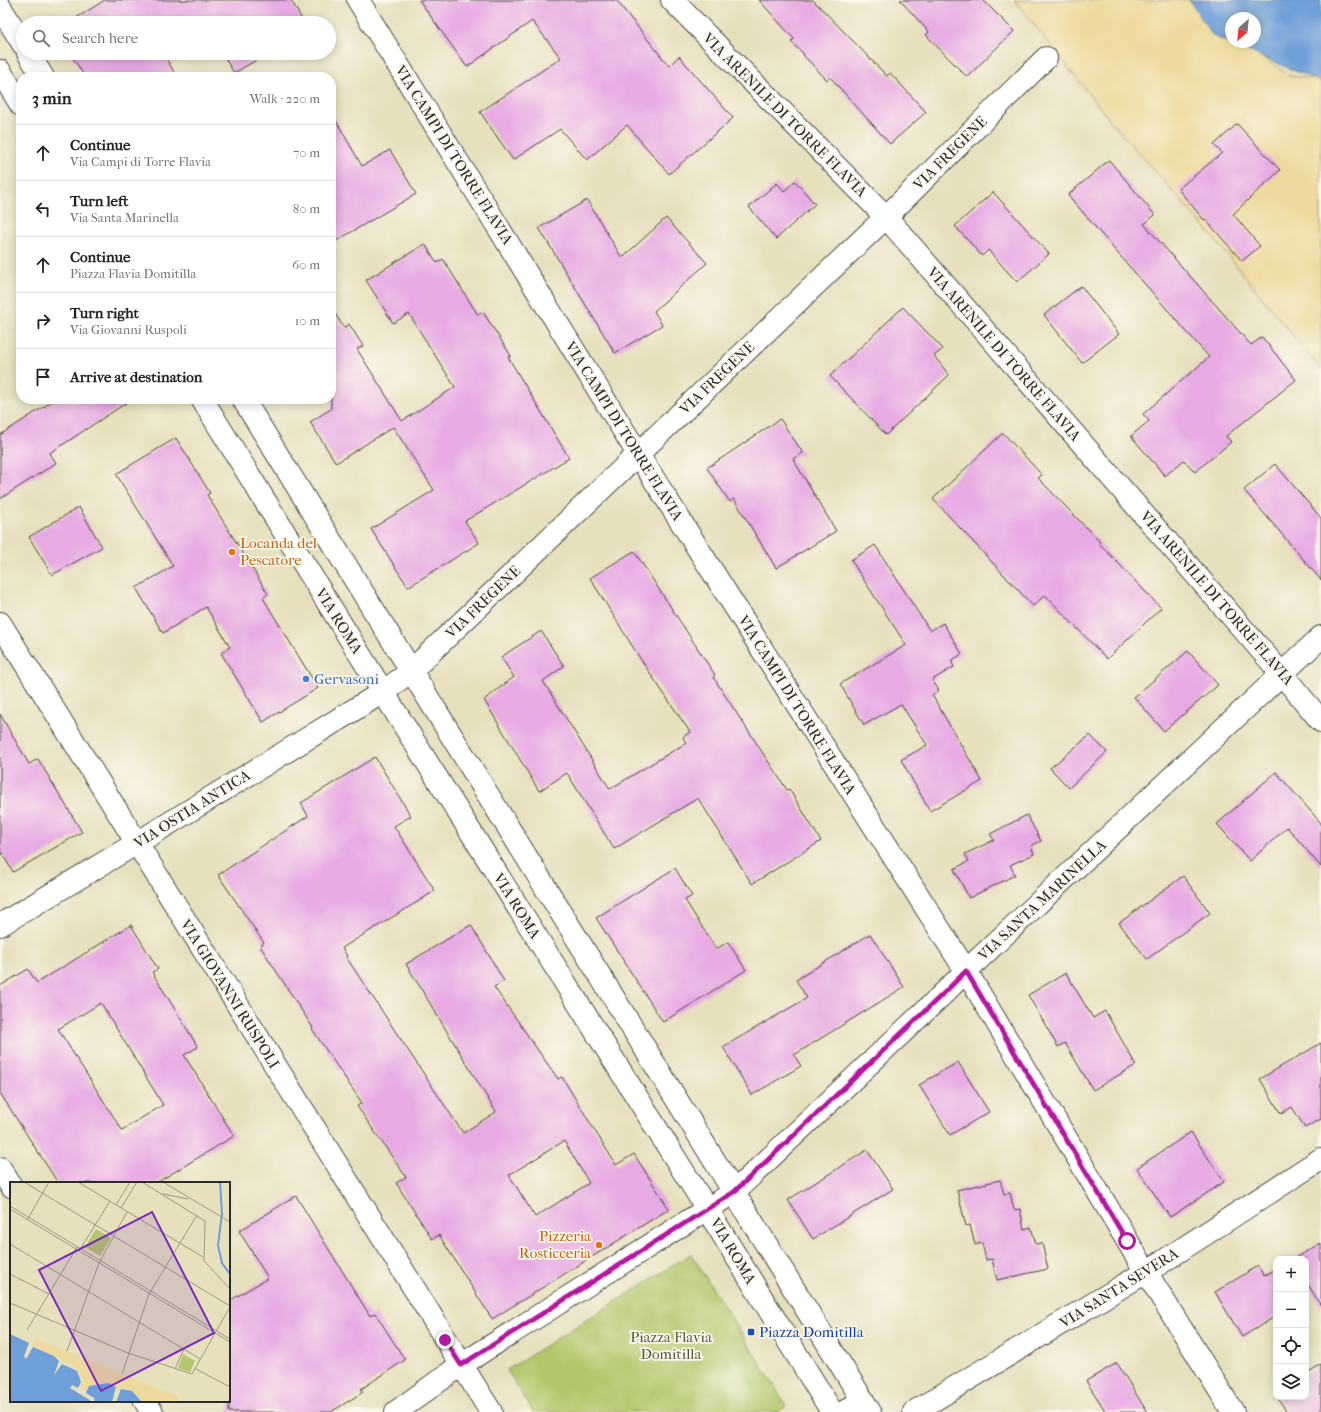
<!DOCTYPE html>
<html lang="en">
<head>
<meta charset="utf-8">
<style>
	:root { --surface:#fff; --page:#f2f2f2; --text:#222; --muted:#767676; --line:#e0e0e0 }
	body { margin:0; font-family:"IM FELL French Canon",serif; background:var(--page); color:var(--text) }
	.controls { position:absolute; right:12px; bottom:12px; display:grid; overflow:hidden; border-radius:8px; box-shadow:0 2px 10px #0003 }
	.controls button { width:36px; height:36px; display:grid; place-items:center; padding:0; border:0; border-bottom:1px solid var(--line); background:var(--surface); color:var(--text); font:20px sans-serif }
	.compass { position:absolute; left:1225px; top:12px; width:36px; height:36px; border-radius:50%; background:var(--surface); box-shadow:0 2px 10px #0003; rotate:207deg }
	.stop { position:absolute; width:12px; height:12px; margin:-9px; border:3px solid #b5179e; border-radius:50%; background:#fff }
	.stop.end { background:#b5179e; border-color:#fff; box-shadow:0 1px 4px #0008 }
	.list { margin:0; padding:0; list-style:none }
	h2 { display:flex; justify-content:space-between; align-items:center; height:52px; margin:0; padding:0 16px; font-size:17px }
	h2 small { font-size:13px; font-weight:400; color:var(--muted) }
	.list li { display:grid; grid-template-columns:26px 1fr auto; gap:12px; align-items:center; box-sizing:border-box; height:56px; padding:0 16px; border-top:1px solid var(--line) }
	.list b { display:block; font-size:15px; white-space:nowrap }
	.list p { margin:0; font-size:13px; white-space:nowrap; color:var(--muted) }
	.list em { font-size:13px; font-style:normal; color:var(--muted) }
	.icon { flex:none; width:22px; height:22px; fill:none; stroke:currentColor; stroke-width:2; stroke-linecap:round; stroke-linejoin:round }
	.map { position:relative; flex:none; width:1321px; height:1412px; overflow:hidden }
	.search { position:absolute; background:var(--surface); box-shadow:0 2px 10px #0003; left:16px; top:16px; width:320px; height:44px; display:flex; align-items:center; gap:10px; box-sizing:border-box; padding:0 14px; border-radius:22px; color:var(--muted); font-size:15px }
	.panel { position:absolute; background:var(--surface); box-shadow:0 2px 10px #0003; left:16px; top:72px; width:320px; height:332px; border-radius:16px }
	.map>svg:first-child { display:block }
	.green { fill:#b3c76b; stroke:#6f794b }
	.sand { fill:#eeda9e; stroke:#8c8264 }
	.water { fill:#6e9fd8; stroke:#4c6582; fill-rule:evenodd }
	.building { fill:#e8aae3; fill-rule:evenodd }
	.lines { fill:none; stroke-linecap:round; stroke-linejoin:round }
	.minor-casing { stroke:#474641; stroke-width:24 }
	.tertiary-casing { stroke:#474641; stroke-width:24 }
	.minor { stroke:#fff; stroke-width:22 }
	.tertiary { stroke:#fff; stroke-width:22 }
	.route { stroke:#b5179e; stroke-width:5 }
	.food-dot { fill:#e8710a; stroke:#fbf7ec; stroke-width:1.5 }
	.shop-dot { fill:#3f7fe0; stroke:#fbf7ec; stroke-width:1.5 }
	.transit-dot { fill:#1a4fb4; stroke:#fbf7ec; stroke-width:1.5 }
	.labels { text-anchor:middle; stroke-width:3.5; stroke-linejoin:round; paint-order:stroke }
	.street-label { font-size:15px; fill:#2b2b2b; stroke:#fbf7ec }
	.food-label { font-size:15px; fill:#c56008; stroke:#fbf7ec; text-anchor:start }
	.shop-label { font-size:15px; fill:#366cbe; stroke:#fbf7ec; text-anchor:start }
	.transit-label { font-size:15px; fill:#164399; stroke:#fbf7ec; text-anchor:start }
	.park-label { font-size:15px; fill:#545a3e; stroke:#fbf7ec }
	.inset-river { fill:none; stroke:#6e9fd8; stroke-width:2 }
	.inset-road { fill:none; stroke:#9c9883; stroke-width:1 }
	.view { fill:#7b2cbf; fill-opacity:0.15; stroke:#7b2cbf; stroke-width:2 }
	.inset-edge { fill:none; stroke:#2b2b2b; stroke-width:2 }
</style>
</head>
<body>
<div class="map">
<svg width="1321" height="1412" viewBox="0 0 1321 1412">
	<rect width="100%" height="100%" fill="#fbf7ec"/>
	<filter id="ink" filterUnits="userSpaceOnUse"><feTurbulence type="fractalNoise" baseFrequency=".025" numOctaves="2"/><feDisplacementMap in="SourceGraphic" scale="8" xChannelSelector="R" yChannelSelector="G"/><feConvolveMatrix kernelMatrix="1 2 1 2 8 2 1 2 1" color-interpolation-filters="sRGB"/></filter>
	<filter id="wash" filterUnits="userSpaceOnUse"><feTurbulence type="fractalNoise" baseFrequency=".012" numOctaves="4" result="noise"/><feDisplacementMap in="SourceGraphic" scale="16" xChannelSelector="R" yChannelSelector="G"/><feGaussianBlur stdDeviation="0.9" result="paint"/><feColorMatrix in="noise" values="0 0 0 0 0 0 0 0 0 0 0 0 0 0 0 0 0 1.4 0 .05"/><feComposite in="paint" operator="in"/></filter>
	<g filter="url(#wash)">
		<rect width="100%" height="100%" fill="#e7e0bd"/>
		<!-- green -->
		<path class="green" d="M691 1254 787 1406 777 1412H533L507 1370Z"/>
		<!-- sand -->
		<path class="sand" d="M1014 0H1201L1231 42H1239L1290 76 1321 80V370L1213 237 1113 124Z"/>
		<!-- water -->
		<path class="water" d="M1189 0H1321V82L1213 36ZM1231 18H1255V42H1231Z"/>
		<g id="blocks">
			<!-- building -->
			<g class="building">
				<path d="M105 0H291L304 23H205L203 19 196 23H68Z"/>
				<path d="M419 0H616L669 66 679 56 733 118 669 174 627 125 587 160 560 129 513 160 480 112 561 58 532 21 467 67Z"/>
				<path d="M759 0H813L887 76 890 73 926 112 890 144 830 77 827 80 803 55 804 54 791 42 794 39Z"/>
				<path d="M900 0H983L1014 31 967 77 926 35 929 32Z"/>
				<path d="M70 53H163L177 77H85Z"/>
				<path d="M222 53H269L234 73Z"/>
				<path d="M331 112 362 166 390 150 416 194 331 244Z"/>
				<path d="M1237 124 1280 170 1233 214 1260 246 1242 261 1205 219 1204 220 1178 189 1222 153 1214 145Z"/>
				<path d="M1109 160 1155 215 1144 224 1251 345 1262 337 1296 380 1226 436 1231 442 1195 472 1184 460 1165 476 1131 436 1149 421 1143 414 1209 357 1114 249 1068 195Z"/>
				<path d="M795 181 815 204 776 239 749 207 777 183 784 191Z"/>
				<path d="M993 192 1049 254 1017 282 988 250 982 256 955 226Z"/>
				<path d="M587 200 622 258 666 218 707 263 654 311 662 325 615 353 539 228Z"/>
				<path d="M425 244 437 263 443 259 478 315 483 312 511 356 508 357 569 458 465 521 479 543 408 587 371 529 434 490 393 427 336 463 310 422 331 409V307L344 328 349 324 363 346 357 349 402 421 455 387 409 314 393 323 366 280Z"/>
				<path d="M1081 286 1119 334 1082 363 1044 315Z"/>
				<path d="M903 307 943 349 934 356 949 375 886 435 830 376Z"/>
				<path d="M56 399H132L50 453 56 463 0 499V435Z"/>
				<path d="M780 419 803 453 793 459 836 531 776 568 734 499 730 502 707 468Z"/>
				<path d="M1003 433 1042 475 1038 478 1100 542 1099 543 1161 608 1107 659 1045 595 1033 606 933 499Z"/>
				<path d="M176 438 210 493 207 495 268 594 263 598 318 688 263 722 221 653 230 647 206 607 163 633 136 588 173 566 116 474Z"/>
				<path d="M1275 464 1321 518V580L1244 490Z"/>
				<path d="M79 507 102 547 52 575 29 537Z"/>
				<path d="M875 545 930 631 943 623 962 654 951 661 954 667 932 680 939 690 932 695 982 781 930 811 901 760 927 745 901 704 864 725 840 684 906 645 851 560Z"/>
				<path d="M634 551 715 675 713 677 787 790 789 789 821 841 752 884 698 798 614 849 567 773 539 791 484 700 514 677 501 657 541 631 564 666 543 681 610 789 686 743 683 737 690 732 641 660 590 578Z"/>
				<path d="M1188 651 1218 685 1164 731 1134 697Z"/>
				<path d="M0 714 29 764 38 759 82 832 13 872 0 850Z"/>
				<path d="M1090 735 1107 752 1069 788 1050 768Z"/>
				<path d="M375 757 411 816 394 826 435 891 342 948 347 956 346 957 463 1133 496 1112 406 964 471 925 504 981 494 987 558 1079 562 1077 616 1165 634 1154 669 1209 492 1319 439 1235 432 1239 396 1183 406 1177 357 1106 362 1103 312 1029 313 1028 260 946 264 943 218 875 308 816 301 803ZM564 1141 589 1183 535 1217 509 1175Z"/>
				<path d="M1276 772 1321 823V867L1287 827 1250 861 1217 824Z"/>
				<path d="M1027 815 1041 841 1031 846 1034 854 1010 865 1015 875 969 898 954 869 969 861 965 854 994 840 990 834Z"/>
				<path d="M675 868 692 896 685 900 716 949 728 942 746 970 663 1022 596 918Z"/>
				<path d="M1183 876 1210 913 1147 959 1119 923Z"/>
				<path d="M131 925 158 969 152 972 198 1047 184 1055 234 1136 156 1183H58L0 1093V986L28 969 37 983ZM101 1003 163 1105 122 1130 58 1029Z"/>
				<path d="M870 934 904 987 794 1055 801 1066 752 1095 723 1047 807 998 796 980Z"/>
				<path d="M1066 973 1093 1018 1105 1011 1136 1065 1093 1090 1065 1043 1058 1047 1028 995Z"/>
				<path d="M1321 1043V1119L1305 1128 1292 1107 1281 1114 1260 1079Z"/>
				<path d="M958 1062 989 1112 950 1135 919 1085Z"/>
				<path d="M1191 1132 1224 1182 1170 1217 1137 1168Z"/>
				<path d="M867 1150 893 1189 813 1239 788 1200Z"/>
				<path d="M1000 1180 1004 1194 1010 1193 1014 1210 1020 1209 1024 1229 1031 1227 1036 1244 1042 1243 1048 1269 997 1280 992 1259 986 1260 982 1243 975 1245 970 1225 966 1226 957 1190Z"/>
				<path d="M296 1196 370 1316 375 1313 405 1360 361 1389 363 1392 331 1412H229V1301L268 1278 239 1231Z"/>
				<path d="M1321 1243V1306L1306 1281V1259H1293Z"/>
				<path d="M1258 1266 1264 1276 1276 1269V1316L1242 1337 1215 1292Z"/>
				<path d="M1117 1363 1147 1412H1106L1086 1381Z"/>
				<path d="M1321 1364V1412H1287L1277 1397H1306V1374Z"/>
			</g>
		</g>
	</g>
	<g filter="url(#ink)">
		<use href="#blocks" fill-opacity="0" stroke="#474641" stroke-width="1"/>
		<g class="lines">
			<defs>
				<g id="minor">
					<path d="M358 0 638 454 966 971 1146 1272 1233 1412"/>
					<path d="M672 0 886 217 1281 673 1321 721"/>
					<path d="M0 623 491 1412"/>
					<path d="M0 925 137 843 383 692 411 671 886 217 1046 58"/>
					<path d="M0 1168 11 1186"/>
					<path d="M145 1401 152 1412"/>
					<path d="M396 1412 461 1365 734 1192 945 992 966 971 1321 637"/>
					<path d="M844 1412 863 1400"/>
					<path d="M914 1412 1159 1264 1321 1159"/>
				</g>
				<g id="tertiary">
					<path d="M0 7 23 44"/>
					<path d="M28 53 43 77"/>
					<path d="M0 71 21 105"/>
					<path d="M202 399 383 692 707 1209 832 1412"/>
					<path d="M243 399 870 1412"/>
				</g>
			</defs>
			<!-- minor casing -->
			<use href="#minor" class="minor-casing"/>
			<!-- tertiary casing -->
			<use href="#tertiary" class="tertiary-casing"/>
			<!-- minor -->
			<use href="#minor" class="minor"/>
			<!-- tertiary -->
			<use href="#tertiary" class="tertiary"/>
		</g>
	</g>
	<g class="lines" filter="url(#ink)">
		<!-- route -->
		<path class="route" d="M445 1340 461 1365 734 1192 945 992 966 971 1127 1241"/>
	</g>
	<!-- markers -->
	<g class="food-dot">
		<circle cx="232" cy="552" r="4"/>
		<circle cx="599" cy="1245" r="4"/>
	</g>
	<circle class="shop-dot" cx="306" cy="679" r="4"/>
	<rect class="transit-dot" x="747" y="1328" width="8" height="8" rx="2"/>
	<g class="labels">
		<!-- street labels -->
		<g class="street-label">
			<text transform="translate(785 115) rotate(45)" y="5">VIA ARENILE DI TORRE FLAVIA</text>
			<text transform="translate(950 153) rotate(-45)" y="5">VIA FREGENE</text>
			<text transform="translate(454 155) rotate(58)" y="5">VIA CAMPI DI TORRE FLAVIA</text>
			<text transform="translate(1004 354) rotate(49)" y="5">VIA ARENILE DI TORRE FLAVIA</text>
			<text transform="translate(717 378) rotate(-44)" y="5">VIA FREGENE</text>
			<text transform="translate(624 431) rotate(58)" y="5">VIA CAMPI DI TORRE FLAVIA</text>
			<text transform="translate(1217 598) rotate(49)" y="5">VIA ARENILE DI TORRE FLAVIA</text>
			<text transform="translate(483 602) rotate(-44)" y="5">VIA FREGENE</text>
			<text transform="translate(339 621) rotate(58)" y="5">VIA ROMA</text>
			<text transform="translate(797 705) rotate(58)" y="5">VIA CAMPI DI TORRE FLAVIA</text>
			<text transform="translate(192 809) rotate(-32)" y="5">VIA OSTIA ANTICA</text>
			<text transform="translate(1042 900) rotate(-43)" y="5">VIA SANTA MARINELLA</text>
			<text transform="translate(517 906) rotate(58)" y="5">VIA ROMA</text>
			<text transform="translate(230 994) rotate(58)" y="5">VIA GIOVANNI RUSPOLI</text>
			<text transform="translate(733 1251) rotate(59)" y="5">VIA ROMA</text>
			<text transform="translate(1119 1288) rotate(-32)" y="5">VIA SANTA SEVERA</text>
		</g>
		<!-- food labels -->
		<g class="food-label">
			<text x="240" y="548">Locanda del<tspan x="240" dy="17">Pescatore</tspan></text>
			<text x="591" y="1241" text-anchor="end">Pizzeria<tspan x="591" dy="17">Rosticceria</tspan></text>
		</g>
		<!-- shop labels -->
		<g class="shop-label">
			<text x="314" y="684">Gervasoni</text>
		</g>
		<!-- transit labels -->
		<g class="transit-label">
			<text x="759" y="1337">Piazza Domitilla</text>
		</g>
		<!-- park labels -->
		<g class="park-label">
			<text x="671" y="1342">Piazza Flavia<tspan x="671" dy="17">Domitilla</tspan></text>
		</g>
	</g>
	<!-- overview -->
	<g transform="translate(10 1182)">
		<rect width="220" height="220" fill="#e7e0bd"/>
		<path d="M86 47 101 56 90 74 75 65ZM173 172 185 179 180 190 168 186Z" fill="#b3c76b"/>
		<path d="M27 157 169 215 167 220H133L122 210 111 209 109 206 107 208 98 202 90 201 82 204 77 210 71 207 73 196 65 184 23 164Z" fill="#eeda9e"/>
		<path d="M0 152 19 161 14 174 16 177 23 165 44 174 49 179 44 193 52 182 67 189 71 200 68 206 62 203 60 206 83 220H0ZM98 201 106 205 102 220H85L84 216 76 211 79 204ZM111 207 122 209 132 220H106Z" fill="#6e9fd8"/>
		<path class="inset-river" d="M210 0 212 32 208 63 212 81 220 92"/>
		<path class="inset-road" d="M14 0 220 124M68 0 193 75M132 0 195 39 194 79 220 107M153 0 220 40M153 12 178 17M106 23 120 0M0 24 220 157M111 26 127 0M0 27 220 160M17 38 39 0M0 62 190 177M69 69 100 19M0 92 39 112M0 121 118 171 182 192 220 125M17 148 67 65M57 169 89 81 117 30M165 187 174 167M186 187 220 205M112 192 139 112 187 33"/>
		<path class="view" d="M142 30 204 151 91 209 29 88Z"/>
		<rect width="220" height="220" class="inset-edge"/>
	</g>
</svg>
<div class="controls">
<button>+</button>
<button>−</button>
<button><svg class="icon" aria-label="locate" viewBox="0 0 24 24"><circle cx="12" cy="12" r="6"/><path d="M12 2v4M12 18v4M2 12h4M18 12h4"/></svg></button>
<button><svg class="icon" aria-label="layers" viewBox="0 0 24 24"><path d="M12 4l9 5-9 5-9-5zM3 14l9 5 9-5"/></svg></button>
</div>
<svg class="compass" viewBox="-18 -18 36 36"><path d="M0-13l5 13h-10z" fill="#e53935"/><path d="M0 13l5-13h-10z" fill="#767676"/></svg>
<div class="stop" style="left:1127px;top:1241px"></div>
<div class="stop end" style="left:445px;top:1340px"></div>
<div class="search"><svg class="icon" aria-label="search" viewBox="0 0 24 24"><circle cx="10" cy="10" r="6"/><path d="M15 15l6 6"/></svg>Search here</div>
<section class="panel">
<h2>3 min<small>Walk · 220 m</small></h2>
<ul class="list">
<li><svg class="icon" aria-label="ahead" viewBox="0 0 24 24"><path d="M12 20V5M6 11l6-6 6 6"/></svg><div><b>Continue</b><p>Via Campi di Torre Flavia</p></div><em>70 m</em></li>
<li><svg class="icon" aria-label="left" viewBox="0 0 24 24"><path d="M17 20v-9H6M10 6l-5 5 5 5"/></svg><div><b>Turn left</b><p>Via Santa Marinella</p></div><em>80 m</em></li>
<li><svg class="icon" aria-label="ahead" viewBox="0 0 24 24"><path d="M12 20V5M6 11l6-6 6 6"/></svg><div><b>Continue</b><p>Piazza Flavia Domitilla</p></div><em>60 m</em></li>
<li><svg class="icon" aria-label="right" viewBox="0 0 24 24"><path d="M7 20v-9h11M14 6l5 5-5 5"/></svg><div><b>Turn right</b><p>Via Giovanni Ruspoli</p></div><em>10 m</em></li>
<li><svg class="icon" aria-label="arrive" viewBox="0 0 24 24"><path d="M6 21V4h12l-3 4 3 4H6"/></svg><div><b>Arrive at destination</b></div></li>
</ul>
</section>
</div>
</body>
</html>
